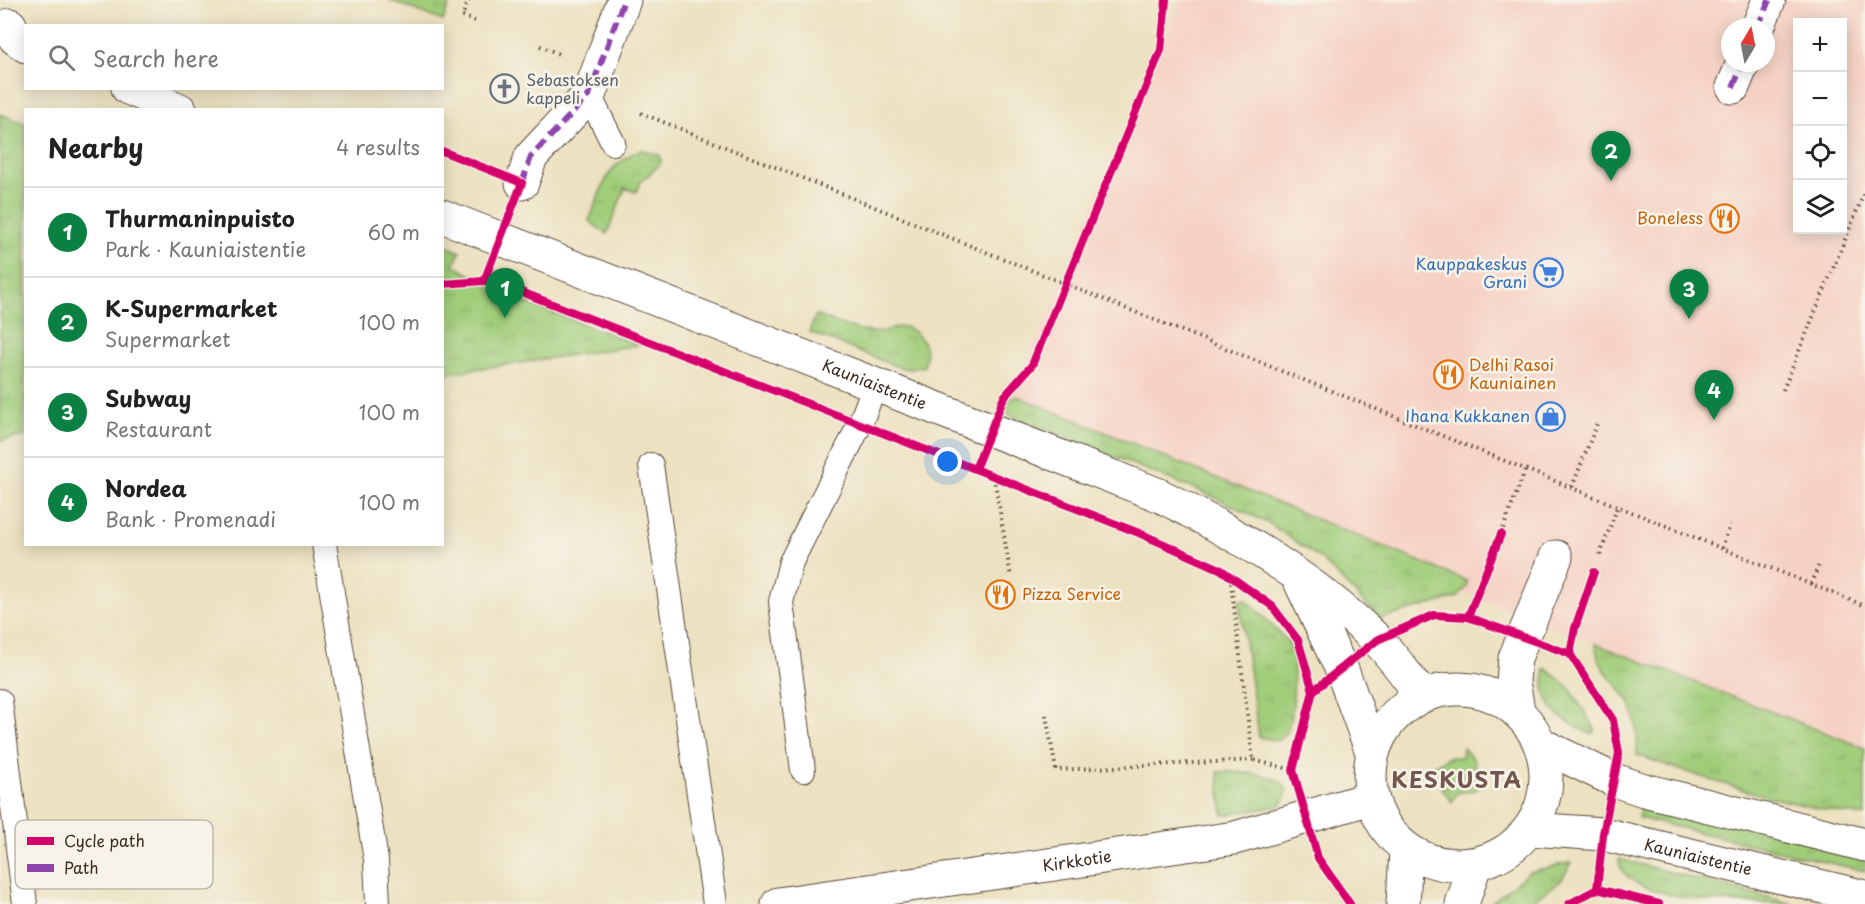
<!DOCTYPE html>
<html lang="en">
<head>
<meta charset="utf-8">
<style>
	:root { --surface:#fff; --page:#f6f6f6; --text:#222; --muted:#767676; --line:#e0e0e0; --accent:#0b8043 }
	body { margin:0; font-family:"Playpen Sans",sans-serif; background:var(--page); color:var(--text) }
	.controls { position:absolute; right:18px; top:18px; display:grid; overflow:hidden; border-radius:0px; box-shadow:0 3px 15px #0003 }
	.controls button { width:54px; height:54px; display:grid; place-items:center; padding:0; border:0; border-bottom:2px solid var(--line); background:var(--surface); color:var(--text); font:30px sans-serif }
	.compass { position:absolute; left:1721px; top:18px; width:54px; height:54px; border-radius:50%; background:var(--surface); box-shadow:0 3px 15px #0003; rotate:10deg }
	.you { position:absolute; left:948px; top:462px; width:21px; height:21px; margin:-15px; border:4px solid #fff; border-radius:50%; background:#1a73e8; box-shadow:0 0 0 9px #1a73e833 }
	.badge { display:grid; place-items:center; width:39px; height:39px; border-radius:50%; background:var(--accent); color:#fff; font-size:20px; font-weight:700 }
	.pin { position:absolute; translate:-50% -50px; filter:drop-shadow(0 2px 3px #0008) }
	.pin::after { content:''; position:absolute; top:32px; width:21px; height:18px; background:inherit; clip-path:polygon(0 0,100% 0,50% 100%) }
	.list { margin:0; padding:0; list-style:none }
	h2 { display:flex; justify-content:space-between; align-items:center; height:78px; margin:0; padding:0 24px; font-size:26px }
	h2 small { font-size:20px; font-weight:400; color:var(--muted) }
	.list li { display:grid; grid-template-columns:39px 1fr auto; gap:18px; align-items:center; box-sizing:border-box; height:90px; padding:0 24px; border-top:2px solid var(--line) }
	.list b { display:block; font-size:22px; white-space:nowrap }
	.list p { margin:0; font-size:20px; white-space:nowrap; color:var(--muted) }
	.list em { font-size:20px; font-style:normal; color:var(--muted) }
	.icon { flex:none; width:33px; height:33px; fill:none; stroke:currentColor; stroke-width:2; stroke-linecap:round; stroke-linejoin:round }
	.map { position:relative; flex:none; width:1865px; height:904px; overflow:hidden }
	.search { position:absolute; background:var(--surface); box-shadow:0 3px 15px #0003; left:24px; top:24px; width:420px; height:66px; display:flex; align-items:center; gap:15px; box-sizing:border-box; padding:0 21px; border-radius:0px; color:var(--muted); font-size:22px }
	.panel { position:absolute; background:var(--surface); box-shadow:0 3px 15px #0003; left:24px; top:108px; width:420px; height:438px; border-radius:0px }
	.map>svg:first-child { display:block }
	.built { fill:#f6d2c4; fill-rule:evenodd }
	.grass { fill:url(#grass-tufts); stroke:#6e7c4c; stroke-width:1.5 }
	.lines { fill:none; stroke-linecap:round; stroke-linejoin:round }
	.lane-casing { stroke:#564536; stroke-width:26 }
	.street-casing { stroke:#564536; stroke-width:35 }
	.secondary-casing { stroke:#564536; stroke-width:35 }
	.path { stroke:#564536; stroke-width:4; stroke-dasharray:1.5 4.5; stroke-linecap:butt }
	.lane { stroke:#fff; stroke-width:24 }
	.street { stroke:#fff; stroke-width:33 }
	.secondary { stroke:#fff; stroke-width:33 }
	.quiet { stroke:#8e44ad; stroke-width:6; stroke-dasharray:12 6; stroke-linecap:butt }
	.cycleway-casing { stroke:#f7f3e8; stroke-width:11 }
	.cycleway { stroke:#d6006c; stroke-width:8 }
	.labels { text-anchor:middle; stroke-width:5; stroke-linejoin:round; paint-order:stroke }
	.worship-label { font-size:16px; fill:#5b616d; stroke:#f7f3e8; text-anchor:start }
	.food-label { font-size:16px; fill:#c56008; stroke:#f7f3e8; text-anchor:start }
	.shop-label { font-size:16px; fill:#366cbe; stroke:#f7f3e8; text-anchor:end }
	.street-label { font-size:16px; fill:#3b2a1e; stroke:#f7f3e8 }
	.district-label { font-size:22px; font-weight:bold; letter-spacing:1.5px; fill:#75584d; stroke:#f7f3e8 }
	.key { fill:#f7f3e8; stroke:#bfb7ab; stroke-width:1.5 }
	.key-label { font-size:16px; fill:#3b2a1e }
</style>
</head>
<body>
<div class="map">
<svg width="1865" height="904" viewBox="0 0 1865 904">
	<defs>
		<pattern id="grass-tufts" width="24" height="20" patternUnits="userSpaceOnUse" patternTransform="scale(1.5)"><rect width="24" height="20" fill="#a1cd7a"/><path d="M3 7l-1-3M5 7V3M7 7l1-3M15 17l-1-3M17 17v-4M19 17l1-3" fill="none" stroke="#8cb069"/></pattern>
	</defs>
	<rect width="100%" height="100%" fill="#f7f3e8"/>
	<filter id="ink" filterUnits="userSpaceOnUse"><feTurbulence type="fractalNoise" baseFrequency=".0167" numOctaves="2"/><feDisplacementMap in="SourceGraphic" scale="12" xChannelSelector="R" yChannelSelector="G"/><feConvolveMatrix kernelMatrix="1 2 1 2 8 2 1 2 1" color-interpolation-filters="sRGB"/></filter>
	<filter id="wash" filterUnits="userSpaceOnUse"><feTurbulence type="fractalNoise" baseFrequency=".008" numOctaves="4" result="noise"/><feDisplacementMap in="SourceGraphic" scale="24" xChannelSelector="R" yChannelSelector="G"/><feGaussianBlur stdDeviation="1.35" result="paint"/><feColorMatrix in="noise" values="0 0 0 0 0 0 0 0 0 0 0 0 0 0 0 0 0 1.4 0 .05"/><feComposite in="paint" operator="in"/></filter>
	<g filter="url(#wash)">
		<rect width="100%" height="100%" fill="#ece1c0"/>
		<!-- built -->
		<path class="built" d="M1181 0H1865V748L1504 609 1009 405ZM1798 22H1842V230H1798ZM1730 27H1766V63H1730Z"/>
		<!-- grass -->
		<g class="grass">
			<path d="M389 0H451L443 21Z"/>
			<path d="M0 114 26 124 25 436 0 440Z"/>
			<path d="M642 150 660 155 661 163 641 182 636 192 625 188 607 234 589 221C601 190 607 161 642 150Z"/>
			<path d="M443 245 460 252 454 265 497 292 639 345 443 374Z"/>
			<path d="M816 315C834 322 851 329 870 332 892 335 902 315 921 339 927 346 927 357 924 366L911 369 901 368 809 332Z"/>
			<path d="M1017 396 1467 581V586L1458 597 1380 619 1322 560 1270 524 1212 496 1007 414 1004 406 1009 398Z"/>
			<path d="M1246 599 1289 643 1294 662 1293 704 1288 731 1278 741 1259 737 1239 602Z"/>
			<path d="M1596 644 1865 748V816C1788 806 1710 781 1637 755 1638 740 1637 718 1630 704 1618 682 1596 670 1596 644Z"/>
			<path d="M1545 668 1569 687 1594 727V732L1591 734C1560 719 1538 707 1545 668Z"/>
			<path d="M1463 748 1474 760 1476 777 1487 781 1475 790 1457 793 1452 802 1442 789 1440 774 1431 768 1448 757H1462Z"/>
			<path d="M1218 772C1237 772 1308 772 1280 806L1223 815Z"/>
			<path d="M1642 801 1865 855V871L1638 818Z"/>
			<path d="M1619 859 1793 904C1757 904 1620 904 1619 859Z"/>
			<path d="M1572 862 1561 881 1530 902 1490 904 1529 872Z"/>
		</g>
	</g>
	<g filter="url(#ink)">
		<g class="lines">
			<defs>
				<g id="lane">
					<path d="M589 95 613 143"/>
					<path d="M651 465 715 904"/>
					<path d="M324 544 376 860 378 904"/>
					<path d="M0 701 25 904"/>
					<path d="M803 770 781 602 791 562 860 424 875 385"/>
				</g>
				<g id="street">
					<path d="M10 25 15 38 26 46"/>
					<path d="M1758 27 1769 0"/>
					<path d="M1733 87 1743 63"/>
					<path d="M128 88 180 110"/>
					<path d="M522 183 531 157 589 95 624 0"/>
					<path id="s1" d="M442 216 1159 495C1238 535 1312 578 1376 639 1393 656 1408 678 1423 696"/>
					<path d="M1299 579 1342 670 1372 752"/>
					<path d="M1518 710 1513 682 1515 658 1556 557"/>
					<path id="s2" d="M778 904 1235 838 1371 798"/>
				</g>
				<g id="secondary">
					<circle cx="1458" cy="777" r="88"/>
					<path d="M1540 744 1614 780 1644 790 1865 845"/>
					<path id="s3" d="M1530 829 1603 834 1865 897"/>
					<path d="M1403 904 1406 850"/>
					<path d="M1462 904 1475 865"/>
				</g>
			</defs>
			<!-- lane casing -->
			<use href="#lane" class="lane-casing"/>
			<!-- street casing -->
			<use href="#street" class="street-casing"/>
			<!-- secondary casing -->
			<use href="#secondary" class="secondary-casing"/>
			<!-- path -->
			<g class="path">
				<path d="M469 0 462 16 475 21"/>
				<path d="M540 46 559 54"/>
				<path d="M641 113 1865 606"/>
				<path d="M1783 390 1865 191"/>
				<path d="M994 477 1011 577"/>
				<path d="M1572 487 1598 421"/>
				<path d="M1501 534 1526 468"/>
				<path d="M1722 548 1730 525"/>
				<path d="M1600 555 1618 505"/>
				<path d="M1231 583 1253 760 1293 770"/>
				<path d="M1811 584 1820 562"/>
				<path d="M1046 715 1056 770 1253 760"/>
			</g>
			<!-- lane -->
			<use href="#lane" class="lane"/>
			<!-- street -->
			<use href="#street" class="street"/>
			<!-- secondary -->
			<use href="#secondary" class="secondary"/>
			<!-- quiet -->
			<g class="quiet">
				<path d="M1758 27 1769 0"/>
				<path d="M1733 87 1743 63"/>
				<path d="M522 183 531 157 589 95 624 0"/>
			</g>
			<defs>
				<g id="cycleway">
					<path d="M442 151 522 183 484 281"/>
					<path d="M442 284 484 281 519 291 1139 533 1220 569 1272 606 1298 640 1313 691 1293 770 1318 858 1350 904"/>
					<path d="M975 469 1004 397 1032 365 1161 50 1166 0"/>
					<path d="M1468 617 1501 534"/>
					<path d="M1570 654 1575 628 1594 572"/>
					<path d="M1313 691 1377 640 1434 615 1468 617 1570 654 1613 720 1619 753 1603 834 1597 889"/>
					<path d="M1569 904 1597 889 1659 904"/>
				</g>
			</defs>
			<!-- cycleway casing -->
			<use href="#cycleway" class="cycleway-casing"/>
			<!-- cycleway -->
			<use href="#cycleway" class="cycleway"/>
		</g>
	</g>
	<!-- icons -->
	<defs>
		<symbol id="church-ring" viewBox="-11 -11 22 22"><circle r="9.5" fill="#f7f3e8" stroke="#6b7280" stroke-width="1.5"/><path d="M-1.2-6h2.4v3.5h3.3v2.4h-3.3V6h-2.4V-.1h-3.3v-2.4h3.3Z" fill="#6b7280"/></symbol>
		<symbol id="restaurant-ring" viewBox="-11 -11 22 22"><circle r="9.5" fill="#f7f3e8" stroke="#e8710a" stroke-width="1.5"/><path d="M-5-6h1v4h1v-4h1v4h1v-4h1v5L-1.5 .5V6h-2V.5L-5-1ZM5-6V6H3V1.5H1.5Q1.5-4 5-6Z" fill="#e8710a"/></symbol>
		<symbol id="supermarket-ring" viewBox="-11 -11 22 22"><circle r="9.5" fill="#f7f3e8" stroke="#3f7fe0" stroke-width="1.5"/><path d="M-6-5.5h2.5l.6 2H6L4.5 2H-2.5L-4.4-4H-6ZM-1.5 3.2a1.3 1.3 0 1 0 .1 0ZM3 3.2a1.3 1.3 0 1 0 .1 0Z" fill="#3f7fe0"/></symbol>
		<symbol id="shop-ring" viewBox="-11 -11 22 22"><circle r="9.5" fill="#f7f3e8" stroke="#3f7fe0" stroke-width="1.5"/><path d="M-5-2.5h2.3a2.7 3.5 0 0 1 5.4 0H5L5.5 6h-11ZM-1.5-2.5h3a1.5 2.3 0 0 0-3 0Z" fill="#3f7fe0"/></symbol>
	</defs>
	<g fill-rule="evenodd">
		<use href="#church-ring" x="488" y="72" width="33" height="33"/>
		<use href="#restaurant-ring" x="1708" y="202" width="33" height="33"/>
		<use href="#supermarket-ring" x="1532" y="256" width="33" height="33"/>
		<use href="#restaurant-ring" x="1432" y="358" width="33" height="33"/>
		<use href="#shop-ring" x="1534" y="400" width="33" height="33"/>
		<use href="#restaurant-ring" x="984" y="578" width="33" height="33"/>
	</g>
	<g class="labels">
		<!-- worship labels -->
		<g class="worship-label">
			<text x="526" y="86">Sebastoksen<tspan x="526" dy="18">kappeli</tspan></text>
		</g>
		<!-- food labels -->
		<g class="food-label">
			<text x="1703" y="224" text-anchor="end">Boneless</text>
			<text x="1469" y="371">Delhi Rasoi<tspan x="1469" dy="18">Kauniainen</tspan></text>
			<text x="1022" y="600">Pizza Service</text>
		</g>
		<!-- shop labels -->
		<g class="shop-label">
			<text x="1527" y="270">Kauppakeskus<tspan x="1527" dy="18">Grani</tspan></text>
			<text x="1530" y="422">Ihana Kukkanen</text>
		</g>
		<!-- street labels -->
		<g class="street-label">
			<text dy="6" stroke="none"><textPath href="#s1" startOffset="464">Kauniaistentie</textPath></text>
			<text dy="6" stroke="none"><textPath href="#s3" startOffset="171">Kauniaistentie</textPath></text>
			<text dy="6" stroke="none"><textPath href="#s2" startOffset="302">Kirkkotie</textPath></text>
		</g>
		<!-- district labels -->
		<g class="district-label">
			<text x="1457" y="788">KESKUSTA</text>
		</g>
	</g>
	<!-- legend -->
	<rect x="15" y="820" width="198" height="69" rx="9" class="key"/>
	<rect x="27" y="837" width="27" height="8" fill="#d6006c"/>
	<rect x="27" y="864" width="27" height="8" fill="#8e44ad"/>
	<g class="key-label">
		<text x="64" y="847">Cycle path</text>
		<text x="64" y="874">Path</text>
	</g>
</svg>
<div class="controls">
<button>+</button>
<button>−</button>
<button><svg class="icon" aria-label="locate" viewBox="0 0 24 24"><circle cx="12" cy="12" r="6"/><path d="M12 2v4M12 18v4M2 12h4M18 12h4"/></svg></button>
<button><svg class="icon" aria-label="layers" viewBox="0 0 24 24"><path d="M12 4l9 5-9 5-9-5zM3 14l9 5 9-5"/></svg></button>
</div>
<svg class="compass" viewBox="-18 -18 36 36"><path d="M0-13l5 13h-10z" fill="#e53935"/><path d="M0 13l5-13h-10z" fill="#767676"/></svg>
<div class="you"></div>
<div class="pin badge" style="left:505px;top:318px">1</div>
<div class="pin badge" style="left:1611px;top:181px">2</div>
<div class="pin badge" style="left:1689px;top:319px">3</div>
<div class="pin badge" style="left:1714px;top:420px">4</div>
<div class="search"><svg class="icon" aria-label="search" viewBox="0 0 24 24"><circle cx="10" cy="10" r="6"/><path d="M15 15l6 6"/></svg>Search here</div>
<section class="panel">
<h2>Nearby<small>4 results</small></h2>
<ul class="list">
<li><span class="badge">1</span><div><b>Thurmaninpuisto</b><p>Park · Kauniaistentie</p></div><em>60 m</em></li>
<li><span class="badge">2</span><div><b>K-Supermarket</b><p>Supermarket</p></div><em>100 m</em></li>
<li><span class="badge">3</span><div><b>Subway</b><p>Restaurant</p></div><em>100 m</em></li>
<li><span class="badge">4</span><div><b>Nordea</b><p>Bank · Promenadi</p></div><em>100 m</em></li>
</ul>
</section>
</div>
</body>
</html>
